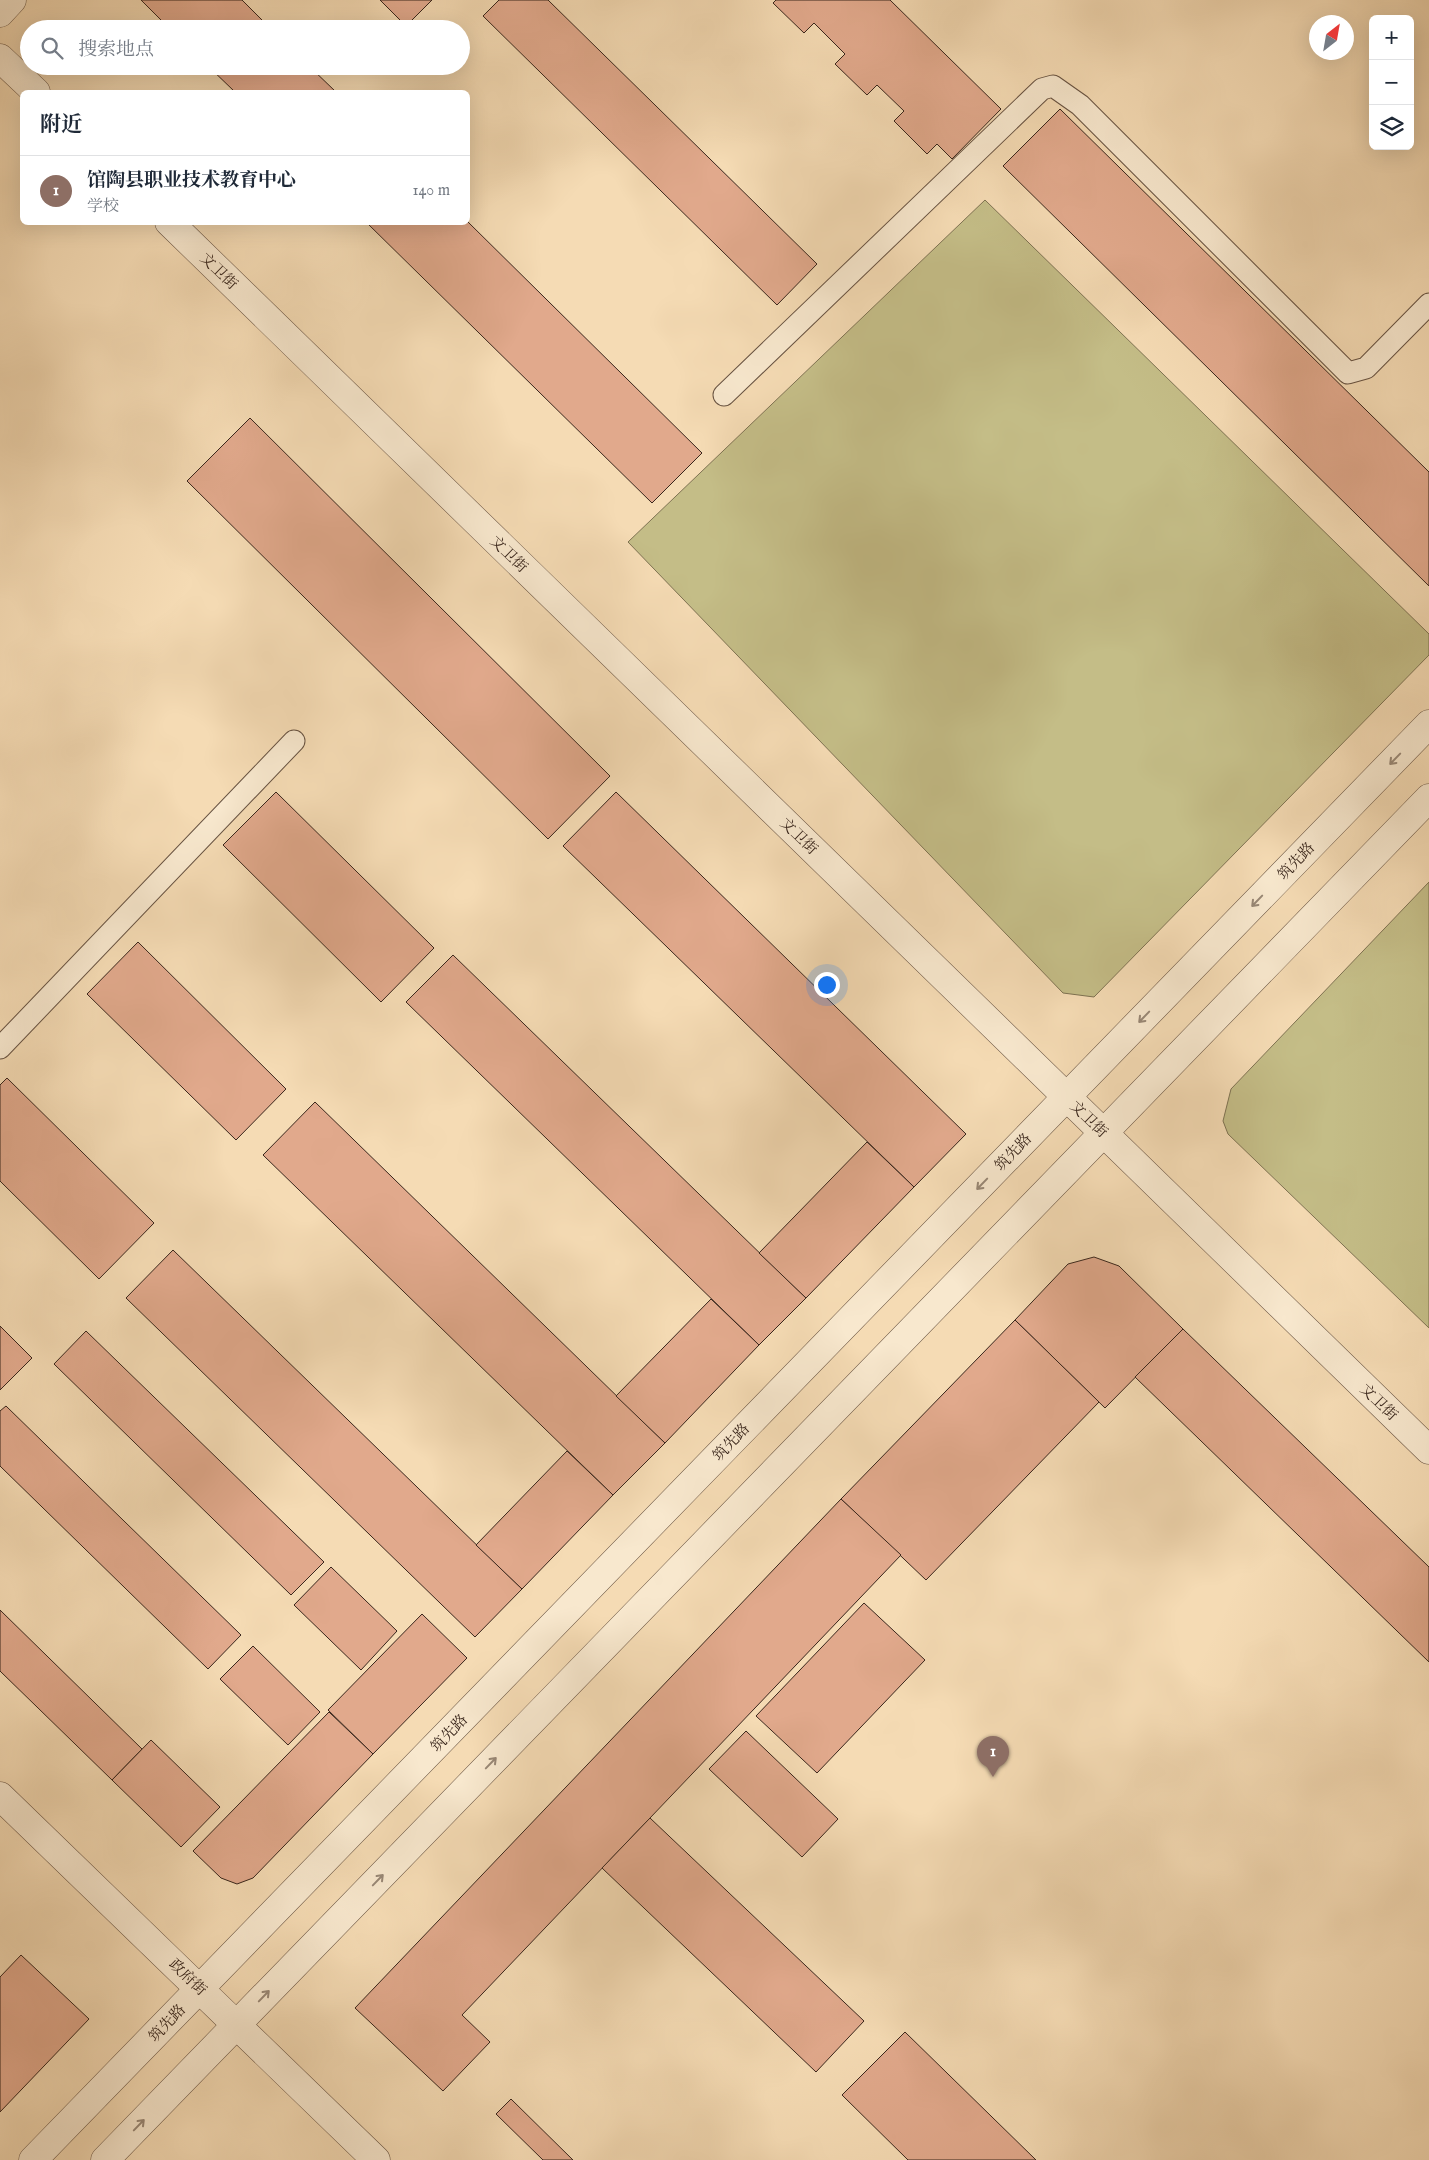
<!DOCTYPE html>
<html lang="zh">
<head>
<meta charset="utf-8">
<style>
	:root { --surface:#fff; --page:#f2f2f3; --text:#1f2937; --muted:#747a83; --line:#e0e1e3; --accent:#8f2418 }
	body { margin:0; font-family:"IM FELL English","Noto Serif SC",serif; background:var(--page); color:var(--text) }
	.controls { position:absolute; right:15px; top:15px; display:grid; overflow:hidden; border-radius:8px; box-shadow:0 5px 20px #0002 }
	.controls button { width:45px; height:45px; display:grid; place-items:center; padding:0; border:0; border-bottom:1px solid var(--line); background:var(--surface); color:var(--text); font:25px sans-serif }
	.compass { position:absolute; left:1309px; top:15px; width:45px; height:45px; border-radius:50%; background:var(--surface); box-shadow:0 5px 20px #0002; rotate:31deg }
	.you { position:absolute; left:826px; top:984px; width:18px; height:18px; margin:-12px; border:4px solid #fff; border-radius:50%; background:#1a73e8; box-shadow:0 0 0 8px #1a73e833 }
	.badge { display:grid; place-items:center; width:32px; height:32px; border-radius:50%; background:var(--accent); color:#fff; font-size:16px; font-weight:700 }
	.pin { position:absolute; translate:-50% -41px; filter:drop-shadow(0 1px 2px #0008) }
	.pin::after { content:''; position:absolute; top:26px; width:18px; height:15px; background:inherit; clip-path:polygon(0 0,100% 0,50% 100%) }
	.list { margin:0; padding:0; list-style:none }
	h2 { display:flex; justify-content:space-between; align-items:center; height:65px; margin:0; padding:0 20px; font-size:21px }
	h2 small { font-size:16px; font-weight:400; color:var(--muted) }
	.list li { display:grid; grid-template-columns:32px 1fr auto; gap:15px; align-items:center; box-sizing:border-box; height:70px; padding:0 20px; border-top:1px solid var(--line) }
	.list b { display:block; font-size:19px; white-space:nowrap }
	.list p { margin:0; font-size:16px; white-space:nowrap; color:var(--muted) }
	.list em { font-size:16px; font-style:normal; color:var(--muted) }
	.icon { flex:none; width:28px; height:28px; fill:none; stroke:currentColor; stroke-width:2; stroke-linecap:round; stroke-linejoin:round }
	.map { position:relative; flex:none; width:1429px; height:2160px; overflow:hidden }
	.search { position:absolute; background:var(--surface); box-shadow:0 5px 20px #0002; left:20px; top:20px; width:450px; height:55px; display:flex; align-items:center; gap:12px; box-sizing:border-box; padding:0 18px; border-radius:28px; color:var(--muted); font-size:19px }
	.panel { position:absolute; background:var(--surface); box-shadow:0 5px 20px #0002; left:20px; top:90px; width:450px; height:135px; border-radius:8px }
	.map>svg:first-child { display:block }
	.green { fill:#c4bd87; stroke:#7e7252 }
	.building { fill:#e1a98c; stroke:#39261c }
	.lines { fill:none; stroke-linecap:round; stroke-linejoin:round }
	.service-casing { stroke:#685342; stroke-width:23 }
	.minor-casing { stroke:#685342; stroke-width:29 }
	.tertiary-casing { stroke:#685342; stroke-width:29 }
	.service { stroke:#f8e8ce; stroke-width:21 }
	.minor { stroke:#f8e8ce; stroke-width:28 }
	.tertiary { stroke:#f8e8ce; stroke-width:28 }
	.oneway { stroke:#988775 }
	.labels { text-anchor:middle; stroke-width:4.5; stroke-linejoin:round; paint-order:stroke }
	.street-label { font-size:15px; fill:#39261c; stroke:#f8e8ce }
</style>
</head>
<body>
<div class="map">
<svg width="1429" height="2160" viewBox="0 0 1429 2160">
	<rect width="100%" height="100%" fill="#f5dbb4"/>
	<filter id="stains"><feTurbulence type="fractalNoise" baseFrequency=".004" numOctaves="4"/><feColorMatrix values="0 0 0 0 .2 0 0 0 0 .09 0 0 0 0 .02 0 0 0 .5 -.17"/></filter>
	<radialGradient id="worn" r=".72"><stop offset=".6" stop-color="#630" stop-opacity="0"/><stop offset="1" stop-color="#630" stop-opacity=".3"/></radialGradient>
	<!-- green -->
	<g class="green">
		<path d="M985 200 1429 634V655L1094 997 1063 993 628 542Z"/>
		<path d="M1429 882V1328L1228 1134 1223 1121 1231 1089Z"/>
	</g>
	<!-- building -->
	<g class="building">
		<path d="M141 0H242L271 29H170Z"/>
		<path d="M380 0H432L406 26Z"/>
		<path d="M499 0H548L817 264 777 305 483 16Z"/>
		<path d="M776 0H890L1001 109 952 159 937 144 927 154 894 121 904 111 877 85 867 95 835 64 845 54 814 23 804 33 773 3Z"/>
		<path d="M208 66H309L336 92H235Z"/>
		<path d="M1060 109 1429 472V586L1003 166Z"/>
		<path d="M366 222H468L702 453 652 503Z"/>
		<path d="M250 418 610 776 548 839 187 481Z"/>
		<path d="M276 792 434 948 381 1002 223 845Z"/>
		<path d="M616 792 966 1134 914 1187 563 846Z"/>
		<path d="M138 942 286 1089 236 1140 87 994Z"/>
		<path d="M453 955 806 1298 759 1345 406 1002Z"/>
		<path d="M7 1078 154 1223 99 1279 0 1181V1085Z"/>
		<path d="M315 1102 665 1443 613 1495 263 1155Z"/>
		<path d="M867 1142 914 1187 806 1298 759 1253Z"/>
		<path d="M173 1250 522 1589 475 1637 126 1298Z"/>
		<path d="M1094 1257 1119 1266 1183 1329 1105 1408 1015 1320 1068 1264Z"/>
		<path d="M711 1299 759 1345 665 1443 616 1396Z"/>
		<path d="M1015 1320 1099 1402 926 1580 841 1499Z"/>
		<path d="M0 1326 32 1358 0 1390Z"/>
		<path d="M1183 1329 1429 1567V1662L1135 1377Z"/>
		<path d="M86 1331 324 1562 291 1595 54 1364Z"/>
		<path d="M6 1406 241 1635 208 1669 0 1466V1411Z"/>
		<path d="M567 1451 613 1495 522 1589 476 1545Z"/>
		<path d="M841 1499 901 1555 462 2015 490 2042 443 2091 355 2008Z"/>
		<path d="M331 1567 397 1631 361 1670 294 1605Z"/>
		<path d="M864 1603 925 1660 817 1773 756 1716Z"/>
		<path d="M0 1610 142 1749 112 1780 0 1671Z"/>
		<path d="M422 1614 467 1658 373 1754 328 1710Z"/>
		<path d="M253 1646 320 1712 288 1745 220 1679Z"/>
		<path d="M329 1712 373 1754 253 1878 237 1884 221 1878 193 1851Z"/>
		<path d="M746 1731 838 1819 802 1857 709 1769Z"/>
		<path d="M151 1740 220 1807 181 1847 112 1780Z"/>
		<path d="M650 1818 864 2021 816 2072 602 1868Z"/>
		<path d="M21 1955 89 2019 0 2112V1977Z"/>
		<path d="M905 2032 1036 2160H908L842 2095Z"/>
		<path d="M511 2099 573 2160H543L496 2114Z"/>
	</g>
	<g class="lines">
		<defs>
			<g id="service">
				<path d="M724 395 1042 89 1053 86 1080 105 1348 373 1366 368 1429 304"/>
				<path d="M0 1048 294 741"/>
			</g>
			<path id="minor" d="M0 13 12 0"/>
			<g id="tertiary">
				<path d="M0 58 36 92"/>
				<path d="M169 222 1429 1450"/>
				<path d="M0 1796 376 2160"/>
				<path d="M33 2160 1429 724"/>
				<path d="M105 2160 1429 798"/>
			</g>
		</defs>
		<!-- service casing -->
		<use href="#service" class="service-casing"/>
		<!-- minor casing -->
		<use href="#minor" class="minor-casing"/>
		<!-- tertiary casing -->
		<use href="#tertiary" class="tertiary-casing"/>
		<!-- service -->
		<use href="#service" class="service"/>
		<!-- minor -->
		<use href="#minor" class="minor"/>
		<!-- tertiary -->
		<use href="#tertiary" class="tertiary"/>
	</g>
	<!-- one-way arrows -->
	<defs><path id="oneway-shaft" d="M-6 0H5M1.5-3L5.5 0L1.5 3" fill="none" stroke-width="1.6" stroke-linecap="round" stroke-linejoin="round" transform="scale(1.25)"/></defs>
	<g class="oneway">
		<use href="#oneway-shaft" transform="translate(1395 759) rotate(134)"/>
		<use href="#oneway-shaft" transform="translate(1257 901) rotate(134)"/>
		<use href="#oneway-shaft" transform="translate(1144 1017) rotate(134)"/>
		<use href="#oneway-shaft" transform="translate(982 1184) rotate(134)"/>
		<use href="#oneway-shaft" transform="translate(491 1763) rotate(-46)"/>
		<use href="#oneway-shaft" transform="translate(378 1880) rotate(-46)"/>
		<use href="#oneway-shaft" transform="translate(264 1996) rotate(-46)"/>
		<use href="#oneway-shaft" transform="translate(139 2125) rotate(-46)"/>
	</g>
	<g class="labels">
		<!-- street labels -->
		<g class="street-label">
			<text transform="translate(219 271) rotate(44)" y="5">文卫街</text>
			<text transform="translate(509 554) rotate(44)" y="5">文卫街</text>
			<text transform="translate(799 836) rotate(44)" y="5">文卫街</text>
			<text transform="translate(1296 861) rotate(-46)" y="5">筑先路</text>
			<text transform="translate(1089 1119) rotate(44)" y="5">文卫街</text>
			<text transform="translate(1013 1152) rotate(-46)" y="5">筑先路</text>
			<text transform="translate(1379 1402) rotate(44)" y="5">文卫街</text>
			<text transform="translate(731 1442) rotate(-46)" y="5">筑先路</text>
			<text transform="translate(449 1733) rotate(-46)" y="5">筑先路</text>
			<text transform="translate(188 1977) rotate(44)" y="5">政府街</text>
			<text transform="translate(167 2023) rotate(-46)" y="5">筑先路</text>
		</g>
	</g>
	<rect width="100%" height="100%" filter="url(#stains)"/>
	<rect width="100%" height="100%" fill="url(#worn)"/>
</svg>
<div class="controls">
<button>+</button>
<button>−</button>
<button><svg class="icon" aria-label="layers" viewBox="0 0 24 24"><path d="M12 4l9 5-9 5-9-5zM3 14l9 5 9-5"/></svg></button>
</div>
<svg class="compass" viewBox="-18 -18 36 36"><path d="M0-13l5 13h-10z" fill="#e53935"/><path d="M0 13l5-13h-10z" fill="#747a83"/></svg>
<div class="you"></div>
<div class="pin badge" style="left:993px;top:1777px;background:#8d6e63">1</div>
<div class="search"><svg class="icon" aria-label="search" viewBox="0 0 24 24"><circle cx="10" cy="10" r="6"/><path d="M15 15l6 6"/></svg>搜索地点</div>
<section class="panel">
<h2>附近<small></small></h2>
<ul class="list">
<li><span class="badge" style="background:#8d6e63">1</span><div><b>馆陶县职业技术教育中心</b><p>学校</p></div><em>140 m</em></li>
</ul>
</section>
</div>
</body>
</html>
